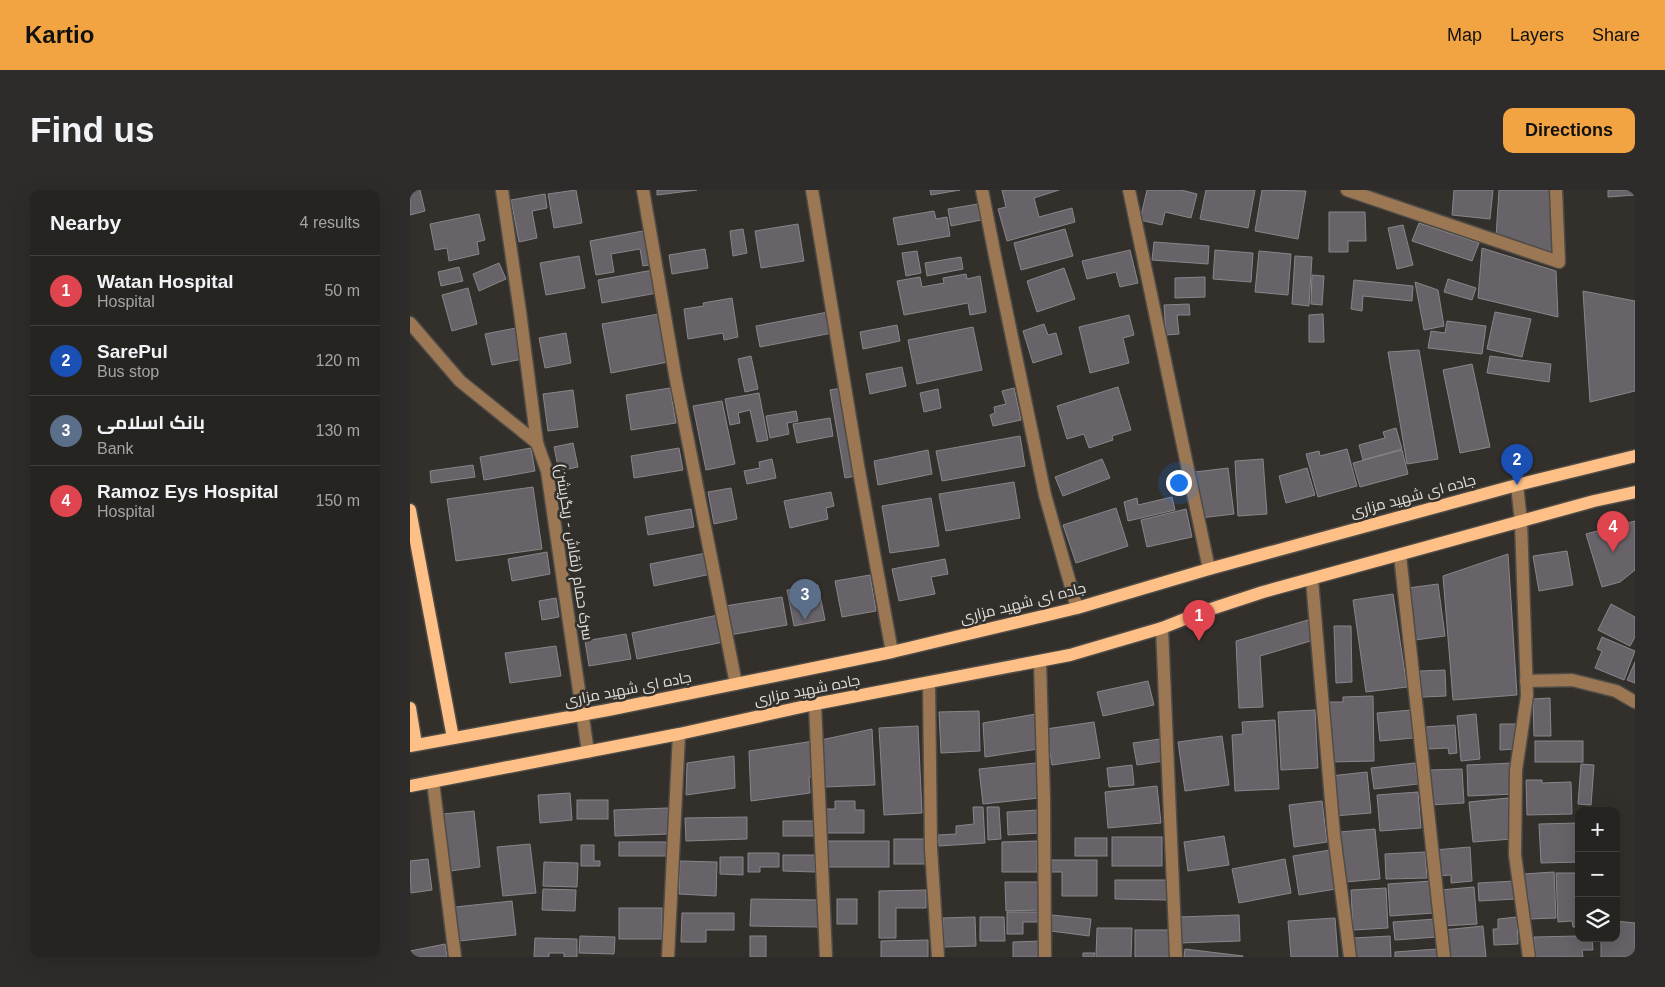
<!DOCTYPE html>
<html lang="en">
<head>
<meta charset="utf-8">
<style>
	:root { --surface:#262421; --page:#2e2c2a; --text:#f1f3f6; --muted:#a4a4a5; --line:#42413f; --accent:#f3a442 }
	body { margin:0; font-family:Arial,Cairo,sans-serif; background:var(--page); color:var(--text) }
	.controls { position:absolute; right:15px; bottom:15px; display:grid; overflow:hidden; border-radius:10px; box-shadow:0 5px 20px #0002 }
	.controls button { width:45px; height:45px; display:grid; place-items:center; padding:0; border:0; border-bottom:1px solid var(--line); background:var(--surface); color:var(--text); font:25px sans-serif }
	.you { position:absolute; left:768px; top:292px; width:18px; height:18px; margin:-12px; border:4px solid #fff; border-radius:50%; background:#1a73e8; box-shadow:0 0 0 8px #1a73e833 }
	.badge { display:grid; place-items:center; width:32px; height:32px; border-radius:50%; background:var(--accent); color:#fff; font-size:16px; font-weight:700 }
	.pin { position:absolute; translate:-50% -41px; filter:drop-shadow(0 1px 2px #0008) }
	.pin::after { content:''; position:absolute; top:26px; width:18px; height:15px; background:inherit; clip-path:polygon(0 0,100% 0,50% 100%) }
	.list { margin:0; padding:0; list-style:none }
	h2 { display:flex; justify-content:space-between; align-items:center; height:65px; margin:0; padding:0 20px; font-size:21px }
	h2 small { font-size:16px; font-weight:400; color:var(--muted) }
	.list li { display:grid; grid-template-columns:32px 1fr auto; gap:15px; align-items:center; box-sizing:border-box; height:70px; padding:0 20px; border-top:1px solid var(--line) }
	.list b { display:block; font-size:19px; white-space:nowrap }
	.list p { margin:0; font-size:16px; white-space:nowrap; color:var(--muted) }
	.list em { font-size:16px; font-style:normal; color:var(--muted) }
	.icon { flex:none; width:28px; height:28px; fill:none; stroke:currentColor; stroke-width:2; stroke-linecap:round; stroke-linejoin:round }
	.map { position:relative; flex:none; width:1225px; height:767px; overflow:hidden; border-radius:10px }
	header { display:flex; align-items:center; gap:30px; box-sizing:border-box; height:70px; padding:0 25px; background:var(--accent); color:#111 }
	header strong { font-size:24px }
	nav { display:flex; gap:28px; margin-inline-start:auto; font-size:18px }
	.intro { display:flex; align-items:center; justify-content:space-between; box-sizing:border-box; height:120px; padding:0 30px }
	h1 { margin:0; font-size:35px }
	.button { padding:12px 22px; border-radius:10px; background:var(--accent); color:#111; font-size:18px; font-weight:700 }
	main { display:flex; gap:30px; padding:0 30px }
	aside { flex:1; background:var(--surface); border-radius:10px; box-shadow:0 5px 20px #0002 }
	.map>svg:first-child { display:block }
	.building { fill:#676368; stroke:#89868b }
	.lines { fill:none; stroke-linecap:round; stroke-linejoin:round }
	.minor-casing { stroke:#4f4c48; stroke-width:15 }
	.major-casing { stroke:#4f4c48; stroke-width:15 }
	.minor { stroke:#9c7754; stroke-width:12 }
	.major { stroke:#fec086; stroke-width:12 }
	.labels { text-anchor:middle; stroke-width:5; stroke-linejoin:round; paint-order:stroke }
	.street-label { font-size:15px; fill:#e0dfdc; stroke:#33302c }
</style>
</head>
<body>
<header>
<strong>Kartio</strong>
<nav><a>Map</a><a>Layers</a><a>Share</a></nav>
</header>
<div class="intro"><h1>Find us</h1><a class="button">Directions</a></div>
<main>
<aside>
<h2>Nearby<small>4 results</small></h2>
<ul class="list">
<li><span class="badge" style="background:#e0444e">1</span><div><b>Watan Hospital</b><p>Hospital</p></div><em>50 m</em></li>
<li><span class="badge" style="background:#1a4fb4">2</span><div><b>SarePul</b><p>Bus stop</p></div><em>120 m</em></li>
<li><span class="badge" style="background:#5c6f8a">3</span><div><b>بانک اسلامی</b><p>Bank</p></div><em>130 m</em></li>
<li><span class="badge" style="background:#e0444e">4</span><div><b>Ramoz Eys Hospital</b><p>Hospital</p></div><em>150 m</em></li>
</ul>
</aside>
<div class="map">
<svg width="1225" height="767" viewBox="0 0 1225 767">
	<rect width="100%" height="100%" fill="#33302c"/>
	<!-- building -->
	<g class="building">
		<path d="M0 0H10L15 21 0 25Z"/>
		<path d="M166 0 172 33 144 38 138 4Z"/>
		<path d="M247 0H287L247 5Z"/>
		<path d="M520 0H550L521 5Z"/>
		<path d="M592 0H649L624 8 629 27 662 18 665 32 597 51 588 19 596 17Z"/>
		<path d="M737 0H771L787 4 781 28 755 22 752 35 730 30Z"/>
		<path d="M796 0H845L838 38 790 29Z"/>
		<path d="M852 0 896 1 888 49 845 41Z"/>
		<path d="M1044 0H1083L1080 29 1042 25Z"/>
		<path d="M1089 0H1141L1144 64 1086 47Z"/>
		<path d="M1198 0H1225V5L1198 7Z"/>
		<path d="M135 4 137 18 122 21 127 48 109 52 101 10Z"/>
		<path d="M568 14 571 30 541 36 538 19Z"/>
		<path d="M524 21 526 29 537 27 540 46 488 55 483 28Z"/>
		<path d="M919 22H955L956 51H938V62H919Z"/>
		<path d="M69 24 75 50 67 52 69 64 39 71 37 58 25 60 20 34Z"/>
		<path d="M1009 33 1069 53 1062 71 1002 51Z"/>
		<path d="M388 34 394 71 351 78 345 41Z"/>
		<path d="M993 35 1003 75 987 79 978 38Z"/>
		<path d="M333 39 337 63 323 66 320 41Z"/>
		<path d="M655 39 663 66 611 80 604 53Z"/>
		<path d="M238 40 244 74 233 76 230 59 201 64 204 82 186 85 180 51Z"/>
		<path d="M744 52 799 56 798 74 742 70Z"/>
		<path d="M1072 58 1146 81 1148 127 1068 108Z"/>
		<path d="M295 59 298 78 262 84 259 65Z"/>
		<path d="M720 60 728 93 710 97 706 82 677 89 672 71Z"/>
		<path d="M805 60 843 63 841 92 803 89Z"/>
		<path d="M507 61 511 83 496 86 492 63Z"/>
		<path d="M849 61 881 64 878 105 845 102Z"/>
		<path d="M169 66 175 98 136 105 130 73Z"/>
		<path d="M885 66 902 67 899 116 882 114Z"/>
		<path d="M551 67 553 79 517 86 515 73Z"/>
		<path d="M89 73 96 89 69 101 63 84Z"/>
		<path d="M49 77 53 91 31 96 28 82Z"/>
		<path d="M654 78 665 109 627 122 617 91Z"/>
		<path d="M243 80 247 103 192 113 188 90Z"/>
		<path d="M556 84 557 89 570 86 576 122 560 125 558 113 494 125 487 91 510 87 512 97 534 93 533 88Z"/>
		<path d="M902 85 914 86 912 115 901 114Z"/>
		<path d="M795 87V107L765 108V88Z"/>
		<path d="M1038 89 1066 98 1062 110 1034 102Z"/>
		<path d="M944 90 1003 96 1002 111 953 106 952 121 941 119Z"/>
		<path d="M1005 92 1028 100 1034 136 1014 140Z"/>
		<path d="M58 98 67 134 42 141 32 105Z"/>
		<path d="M1173 101 1225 111V201L1180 212Z"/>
		<path d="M322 108 328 147 314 150 313 143 278 149 274 119 294 116 293 113Z"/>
		<path d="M779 114 780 125H767L769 144 756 145 754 115Z"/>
		<path d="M418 122 422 143 350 157 346 136Z"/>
		<path d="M1085 122 1121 129 1112 167 1077 159Z"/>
		<path d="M249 124 258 172 201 183 192 134Z"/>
		<path d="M913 124 914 152H899V125Z"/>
		<path d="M719 125 724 145 713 148 719 173 680 183 669 137Z"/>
		<path d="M1037 131 1076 136 1072 164 1018 158 1021 141 1035 143Z"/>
		<path d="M634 134 638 145 646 143 652 164 623 173 613 141Z"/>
		<path d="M487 135 490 151 453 159 450 142Z"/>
		<path d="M563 137 572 180 507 194 498 150Z"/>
		<path d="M106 138 113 169 82 175 75 144Z"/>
		<path d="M156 143 161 173 135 178 129 148Z"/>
		<path d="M1009 160 1028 269 997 274 978 162Z"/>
		<path d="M341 166 348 199 335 202 328 169Z"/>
		<path d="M1080 166 1141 174 1139 192 1077 183Z"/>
		<path d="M1062 174 1080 257 1050 263 1033 180Z"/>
		<path d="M492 177 496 196 460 204 456 184Z"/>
		<path d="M708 197 721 240 702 246 703 250 679 258 674 244 657 249 647 216Z"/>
		<path d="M260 198 266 233 221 240 216 205Z"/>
		<path d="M432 198 446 286 435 288 420 200Z"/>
		<path d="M604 198 611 230 583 236 580 225 585 223 584 217 596 214 592 201Z"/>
		<path d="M528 199 531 218 514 222 510 203Z"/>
		<path d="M163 200 168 237 138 241 133 204Z"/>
		<path d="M349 203 358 250 347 252 340 220 328 223 330 233 320 235 315 209Z"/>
		<path d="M312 211 325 274 296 280 283 216Z"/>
		<path d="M386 221 388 231 377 233 379 244 360 248 356 226Z"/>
		<path d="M420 228 423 246 387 253 383 234Z"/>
		<path d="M986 238 992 259 953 270 949 255 975 248 973 242Z"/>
		<path d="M610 246 615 276 532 291 526 261Z"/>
		<path d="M163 253 168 277 149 281 144 257Z"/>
		<path d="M121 258 125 281 74 290 70 267Z"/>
		<path d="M269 258 273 280 224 288 221 266Z"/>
		<path d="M937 259 947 296 908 307 896 264 909 261 910 266Z"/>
		<path d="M518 260 522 284 468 295 464 271Z"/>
		<path d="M992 260 998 284 950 297 943 273Z"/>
		<path d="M362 269 366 288 337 294 334 281 350 278 349 272Z"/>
		<path d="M692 269 700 288 653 306 645 287Z"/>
		<path d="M853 269 857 324 828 326 825 271Z"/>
		<path d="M63 275 65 287 21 293 20 281Z"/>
		<path d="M818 278 824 324 790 328 785 282Z"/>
		<path d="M897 278 905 305 876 313 869 286Z"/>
		<path d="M604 292 610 328 536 341 529 304Z"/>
		<path d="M123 297 132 359 46 371 37 309Z"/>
		<path d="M321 298 327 329 304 334 298 302Z"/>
		<path d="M421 302 424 316 416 318 418 329 380 338 374 311Z"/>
		<path d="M762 307 765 320 718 331 714 312 727 308 728 315Z"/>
		<path d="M521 308 529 356 480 363 472 316Z"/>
		<path d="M706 318 718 356 666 373 653 335Z"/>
		<path d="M281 319 284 337 238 345 235 327Z"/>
		<path d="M776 319 782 347 737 357 731 330Z"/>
		<path d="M1225 331V380L1210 392 1192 397 1176 344Z"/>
		<path d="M1157 361 1163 395 1129 401 1123 366Z"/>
		<path d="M137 362 140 384 102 391 98 369Z"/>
		<path d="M296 363 301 384 244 396 240 374Z"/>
		<path d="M1098 364 1107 505 1043 510 1033 386Z"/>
		<path d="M535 369 538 384 521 387 525 404 489 411 482 379Z"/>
		<path d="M460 385 466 421 432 427 425 391Z"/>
		<path d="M1028 394 1035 446 1005 450 998 398Z"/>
		<path d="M408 395 415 430 384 436 377 400Z"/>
		<path d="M983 404 997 497 956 502 943 410Z"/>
		<path d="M372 407 377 435 320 445 315 416Z"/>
		<path d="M146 408 149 427 132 430 129 411Z"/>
		<path d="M1201 414 1225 427V447L1220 456 1188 440Z"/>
		<path d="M308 425 314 452 227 469 222 443Z"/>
		<path d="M898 430 904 450 850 466 853 517 829 518 826 451Z"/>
		<path d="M924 436H941L942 492 926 493Z"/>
		<path d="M216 444 221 469 179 476 175 451Z"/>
		<path d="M1192 447 1225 461 1214 490 1185 478 1192 461 1187 459Z"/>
		<path d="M146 456 151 486 100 493 95 463Z"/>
		<path d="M1225 472V493L1217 490Z"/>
		<path d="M1035 480 1036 506 1012 507 1010 481Z"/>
		<path d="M738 491 744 515 693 526 687 502Z"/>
		<path d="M963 506 964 571 921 572 915 512H933V507Z"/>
		<path d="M1140 508 1141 546H1124L1123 509Z"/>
		<path d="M905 520 908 578 871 580 868 522Z"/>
		<path d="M1001 520 1003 548 970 551 967 523Z"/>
		<path d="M569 521 570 561 531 563 529 522Z"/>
		<path d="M626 524 628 559 575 567 573 533Z"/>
		<path d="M1066 524 1070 569 1051 571 1047 526Z"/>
		<path d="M865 530 869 599 825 601 822 545 833 544 832 532Z"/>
		<path d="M684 532 690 568 642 575 636 539Z"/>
		<path d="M1090 534H1106V559L1090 560Z"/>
		<path d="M1045 535 1047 563 1039 564 1038 558 1017 559 1015 537Z"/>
		<path d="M508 536 512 623 474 625 469 538Z"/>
		<path d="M462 539 465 595 414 597 411 550Z"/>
		<path d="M812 546 819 595 775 601 768 552Z"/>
		<path d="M750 549 754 571 727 575 723 553Z"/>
		<path d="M404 551 405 587H399L400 603 341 611 339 561Z"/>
		<rect x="1125" y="551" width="48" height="21"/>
		<path d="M324 566 325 598 276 605 277 573Z"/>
		<path d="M626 573 629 608 573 614 569 579Z"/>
		<path d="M1005 573 1008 594 964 599 961 578Z"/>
		<path d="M1104 573 1105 604 1058 606 1057 575Z"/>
		<path d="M1171 574 1184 575 1181 615 1168 614Z"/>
		<path d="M722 575 724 595 699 597 697 578Z"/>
		<path d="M1052 579 1054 613 1020 615 1019 580Z"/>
		<path d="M957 582 961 623 924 626 920 586Z"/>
		<path d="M1116 590H1132V593L1161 592 1162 624 1117 625Z"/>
		<path d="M747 596 751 633 698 638 695 602Z"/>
		<path d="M1008 602 1011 638 970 641 967 605Z"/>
		<path d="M160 603 162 630 130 633 128 605Z"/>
		<path d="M1098 608 1102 649 1063 652 1059 612Z"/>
		<rect x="167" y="610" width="31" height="19"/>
		<path d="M425 611H445V620H454V643H415V619H425Z"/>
		<path d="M912 611 917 652 884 657 879 615Z"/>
		<path d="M563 617H573L575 653 529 656 528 645 546 644V636L564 634Z"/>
		<path d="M577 617H589L591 649 578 650Z"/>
		<path d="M258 618 259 644 205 646 204 620Z"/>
		<path d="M628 620 629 643 598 645 597 622Z"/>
		<path d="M64 621 70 677 40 681 33 624Z"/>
		<path d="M337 627V649L276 651 275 628Z"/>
		<rect x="373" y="631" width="31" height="15"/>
		<path d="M1169 633V672L1131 673 1129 634Z"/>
		<path d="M965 639 970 689 935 692 930 642Z"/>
		<path d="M814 646 819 675 778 681 774 652Z"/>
		<rect x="702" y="647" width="50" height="29"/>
		<rect x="665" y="648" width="32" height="18"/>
		<rect x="484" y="649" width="33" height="25"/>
		<rect x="416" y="651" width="63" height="26"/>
		<path d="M627 651V682H592V652Z"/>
		<rect x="209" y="652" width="49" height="14"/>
		<path d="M120 654 126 703 93 706 87 657Z"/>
		<path d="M171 655H184V671H190V676H171Z"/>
		<path d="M1060 657 1062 691 1041 693V685L1027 686 1024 660Z"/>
		<path d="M920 660 926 699 889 705 883 666Z"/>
		<path d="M1015 662 1017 688 976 689 975 664Z"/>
		<path d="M338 663H369V677H350V682H338Z"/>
		<path d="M373 665H405V682L373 681Z"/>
		<path d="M310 667H333V685L310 684Z"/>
		<path d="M18 669 22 700 1 703 0 671Z"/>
		<path d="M875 669 881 703 829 713 822 679Z"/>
		<path d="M641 670H687V706H652V682H641Z"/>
		<path d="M270 671 307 672 306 706 269 704Z"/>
		<path d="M134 672 168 673 167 697 133 696Z"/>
		<path d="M1144 682 1146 728 1119 729 1118 705H1113V684Z"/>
		<path d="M1146 683H1169V737H1163L1162 731 1148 732Z"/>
		<path d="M705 690H758V710L705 709Z"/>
		<path d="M1022 691 1024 723 980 726 978 694Z"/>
		<path d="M1105 691 1106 709 1069 711 1068 693Z"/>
		<path d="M595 692H630V720L596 721Z"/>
		<path d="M1064 697 1067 734 1032 736 1030 700Z"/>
		<path d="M976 698 978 738 943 740 941 700Z"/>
		<path d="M133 699 166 700 165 721 132 720Z"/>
		<path d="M516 700V718H486V748H469V701Z"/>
		<path d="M341 709 409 710V737L340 736Z"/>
		<rect x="427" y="709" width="20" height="25"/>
		<path d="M102 711 106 745 49 751 45 717Z"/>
		<rect x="209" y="718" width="43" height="31"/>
		<path d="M597 722H632V732H613V744H597Z"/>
		<path d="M272 723H324V740H296V752H271Z"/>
		<path d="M642 725 681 729 679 746 641 741Z"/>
		<path d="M829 725 830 751 769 753 768 727Z"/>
		<path d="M565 727 566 756 534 757 533 728Z"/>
		<path d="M570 727H594L595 751H570Z"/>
		<path d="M1107 727 1108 754 1084 755 1083 739H1088V729Z"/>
		<path d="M925 728 928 767H881L878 731Z"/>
		<path d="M1026 729 1027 747 985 750 983 732Z"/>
		<path d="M1206 731 1225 733V767H1191V748H1206Z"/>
		<path d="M1073 736 1076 767H1037L1034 740Z"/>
		<path d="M687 738H722L721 767H686Z"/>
		<rect x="725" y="740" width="37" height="27"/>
		<path d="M170 746 205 747 204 764 169 763Z"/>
		<rect x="340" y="746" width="16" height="21"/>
		<path d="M980 746 981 767H945L943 748Z"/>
		<path d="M1169 746V748H1182L1183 760H1172L1173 767H1126L1124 747Z"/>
		<path d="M125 748 167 749V767H154V763H139V767H124Z"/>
		<path d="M518 750V767H471V751Z"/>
		<path d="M632 751 633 767H603V752Z"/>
		<path d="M35 754 37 767H0V761Z"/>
		<path d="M775 759 833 766V767H774Z"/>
		<path d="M1027 759V767H985V762Z"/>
		<path d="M673 763H685L684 767H673Z"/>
	</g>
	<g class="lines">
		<defs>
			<g id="minor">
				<path d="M92 0 110 122 127 253"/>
				<path d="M233 0 266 190 326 494"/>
				<path d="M402 0 449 281 482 462"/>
				<path d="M572 0 586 71 635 305 667 418"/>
				<path d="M719 0 799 379"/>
				<path d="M937 0 1149 72 1146 0"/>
				<path d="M0 133 50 191 127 253 137 281 178 562"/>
				<path d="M1107 295 1111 332 1117 506 1106 580 1105 665 1119 767"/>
				<path d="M990 365 1034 767"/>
				<path d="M902 390 924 645 940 767"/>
				<path d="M752 438 766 767"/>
				<path d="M630 472 634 611 635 767"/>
				<path d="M1116 491 1162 490 1206 501 1225 512"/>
				<path d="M519 494 521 659 528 767"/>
				<path d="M405 514 416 767"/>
				<path d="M23 592 45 767"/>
				<path d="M258 767 269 544"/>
			</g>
			<g id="major">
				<path d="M0 320 43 548"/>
				<path d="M0 518 6 554"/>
				<path d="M0 556 198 520 482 462 667 418 799 379 1107 295 1225 266"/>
				<path d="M0 596 269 544 405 514 660 465 752 438 795 421 853 402 1184 311 1225 302"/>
			</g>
		</defs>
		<!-- minor casing -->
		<use href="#minor" class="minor-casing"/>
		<!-- major casing -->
		<use href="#major" class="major-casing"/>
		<!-- minor -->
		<use href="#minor" class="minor"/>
		<!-- major -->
		<use href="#major" class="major"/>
	</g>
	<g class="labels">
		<!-- street labels -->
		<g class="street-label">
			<text transform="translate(1003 306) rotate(-15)" y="5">جاده ای شهید مزاری</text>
			<text transform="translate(164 362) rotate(81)" y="5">سرک حمام (نقاش - ریگریشن)</text>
			<text transform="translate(613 413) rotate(-14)" y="5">جاده ای شهید مزاری</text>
			<text transform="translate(218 499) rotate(-11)" y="5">جاده ای شهید مزاری</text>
			<text transform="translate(397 500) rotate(-11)" y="5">جاده شهید مزاری</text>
		</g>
	</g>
</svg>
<div class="controls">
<button>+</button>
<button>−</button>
<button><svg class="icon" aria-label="layers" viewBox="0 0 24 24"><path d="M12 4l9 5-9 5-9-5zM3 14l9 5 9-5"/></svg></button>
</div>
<div class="you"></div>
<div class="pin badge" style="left:789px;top:451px;background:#e0444e">1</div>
<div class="pin badge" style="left:1107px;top:295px;background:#1a4fb4">2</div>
<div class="pin badge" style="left:395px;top:430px;background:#5c6f8a">3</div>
<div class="pin badge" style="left:1203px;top:362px;background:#e0444e">4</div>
</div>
</main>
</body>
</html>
